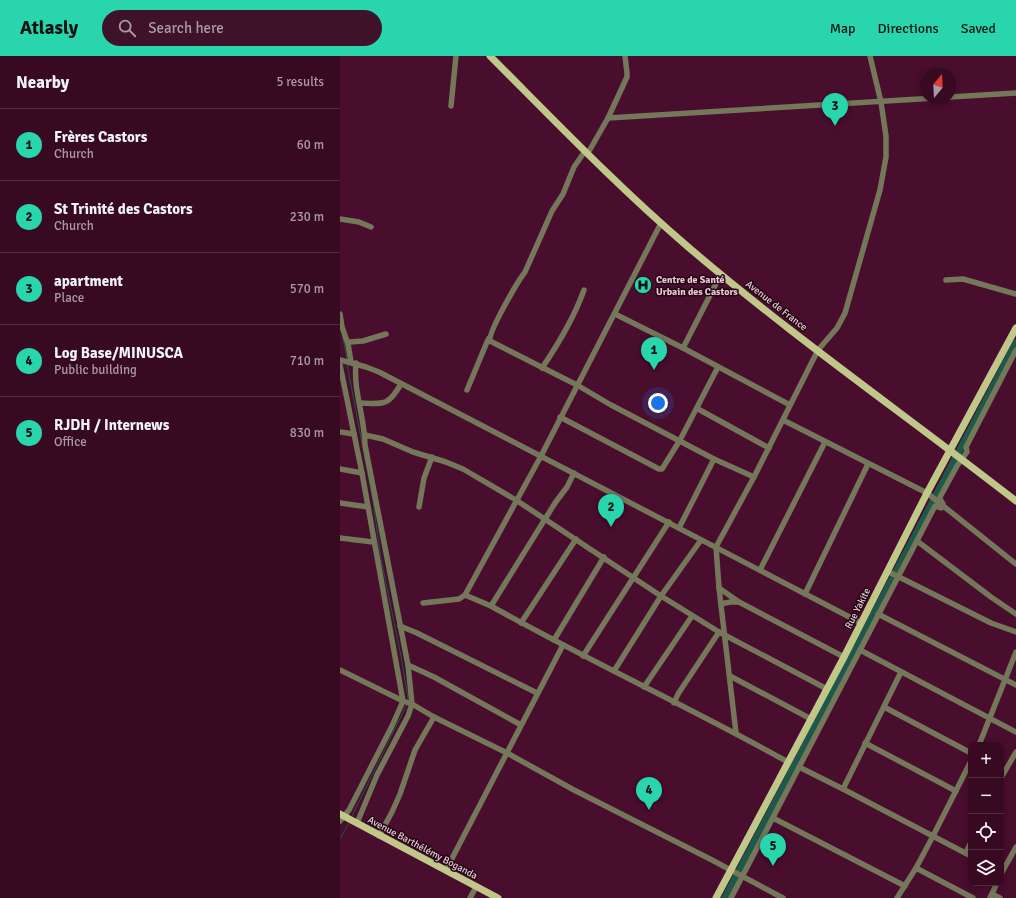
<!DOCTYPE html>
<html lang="en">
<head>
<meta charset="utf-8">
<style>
	:root { --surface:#370a22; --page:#3e132a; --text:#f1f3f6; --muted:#aa9aa5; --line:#512b40; --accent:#28d5ad }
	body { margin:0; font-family:Signika,sans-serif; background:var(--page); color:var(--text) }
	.controls { position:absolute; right:12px; bottom:12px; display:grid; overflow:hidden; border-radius:8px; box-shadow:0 2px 6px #0003 }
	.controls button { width:36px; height:36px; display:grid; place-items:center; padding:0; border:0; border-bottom:1px solid var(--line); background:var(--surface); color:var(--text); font:20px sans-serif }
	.compass { position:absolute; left:580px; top:12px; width:36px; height:36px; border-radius:50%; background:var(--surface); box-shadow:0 2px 6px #0003; rotate:18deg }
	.you { position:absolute; left:318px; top:347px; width:14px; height:14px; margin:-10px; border:3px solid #fff; border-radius:50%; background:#1a73e8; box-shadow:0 0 0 6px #1a73e833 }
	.badge { display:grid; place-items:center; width:26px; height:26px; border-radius:50%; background:var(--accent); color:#111; font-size:13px; font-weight:700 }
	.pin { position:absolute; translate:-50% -33px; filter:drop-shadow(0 1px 2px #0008) }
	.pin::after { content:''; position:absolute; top:21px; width:14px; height:12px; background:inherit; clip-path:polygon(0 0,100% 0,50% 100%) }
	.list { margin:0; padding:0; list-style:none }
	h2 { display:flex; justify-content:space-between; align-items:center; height:52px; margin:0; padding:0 16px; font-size:17px }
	h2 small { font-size:13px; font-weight:400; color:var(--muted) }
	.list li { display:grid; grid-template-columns:26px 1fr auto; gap:12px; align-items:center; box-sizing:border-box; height:72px; padding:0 16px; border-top:1px solid var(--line) }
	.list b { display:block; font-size:15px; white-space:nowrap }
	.list p { margin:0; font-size:13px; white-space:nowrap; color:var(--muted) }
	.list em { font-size:13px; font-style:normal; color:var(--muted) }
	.icon { flex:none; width:22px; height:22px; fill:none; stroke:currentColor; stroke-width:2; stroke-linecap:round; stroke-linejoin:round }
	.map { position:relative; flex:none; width:676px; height:842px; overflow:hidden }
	header { display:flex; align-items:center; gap:24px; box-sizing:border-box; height:56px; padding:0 20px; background:var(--accent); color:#111 }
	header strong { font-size:19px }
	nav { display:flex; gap:22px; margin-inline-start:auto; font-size:14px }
	.search { width:280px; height:36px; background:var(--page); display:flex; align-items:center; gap:10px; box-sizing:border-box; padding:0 14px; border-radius:22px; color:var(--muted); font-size:15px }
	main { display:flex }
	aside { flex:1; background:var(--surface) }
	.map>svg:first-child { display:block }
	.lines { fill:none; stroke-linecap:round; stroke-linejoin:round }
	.stream { stroke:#1c5949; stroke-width:1 }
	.river { stroke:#1c5949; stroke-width:7 }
	.minor { stroke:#75775a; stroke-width:5.5 }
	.major { stroke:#c1c789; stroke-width:7 }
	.labels { text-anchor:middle; stroke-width:3; stroke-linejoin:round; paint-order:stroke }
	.poi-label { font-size:10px; font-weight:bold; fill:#eec7d7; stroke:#200714; text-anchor:start }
	.street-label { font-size:10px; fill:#eec7d7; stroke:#200714 }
</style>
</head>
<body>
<header>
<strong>Atlasly</strong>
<div class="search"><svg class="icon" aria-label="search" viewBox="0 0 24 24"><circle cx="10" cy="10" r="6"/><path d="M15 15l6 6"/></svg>Search here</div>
<nav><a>Map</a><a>Directions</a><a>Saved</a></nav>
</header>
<main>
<aside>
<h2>Nearby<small>5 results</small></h2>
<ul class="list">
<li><span class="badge">1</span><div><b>Frères Castors</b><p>Church</p></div><em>60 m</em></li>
<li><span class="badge">2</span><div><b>St Trinité des Castors</b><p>Church</p></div><em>230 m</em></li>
<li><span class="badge">3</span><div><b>apartment</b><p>Place</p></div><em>570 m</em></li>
<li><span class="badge">4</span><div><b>Log Base/MINUSCA</b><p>Public building</p></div><em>710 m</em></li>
<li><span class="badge">5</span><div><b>RJDH / Internews</b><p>Office</p></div><em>830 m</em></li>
</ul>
</aside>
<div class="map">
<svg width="676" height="842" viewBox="0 0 676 842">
	<rect width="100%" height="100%" fill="#490d2d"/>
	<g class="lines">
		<!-- stream -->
		<g class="stream">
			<path d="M3 282 7 303"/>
			<path d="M7 308 33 445 41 503 61 600 68 643"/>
			<path d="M12 760 67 648"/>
			<path d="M0 783 9 767"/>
		</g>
		<!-- river -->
		<path class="river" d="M385 842 676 287"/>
		<!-- minor -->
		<g class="minor">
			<path d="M610 41 676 37"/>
			<path d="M111 50 116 0"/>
			<path d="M268 62 596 42"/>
			<path d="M245 95 234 111 223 138 212 155 185 216C178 225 148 276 150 285L237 329 271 349 374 403 414 421"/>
			<path d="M248 97 268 62 287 21V17L285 0"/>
			<path d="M0 163 19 166 31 171"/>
			<path d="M606 224 623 223 676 238"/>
			<path d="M0 258 2 271 8 288"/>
			<path d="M275 258 343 292 450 349"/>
			<path d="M343 292 381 218"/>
			<path d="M0 304 26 311 39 316 521 567"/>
			<path d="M11 306 8 288 10 286 23 285 46 278"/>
			<path d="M16 307C13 335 25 362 25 389L68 609 72 648 68 660 37 719 17 767"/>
			<path d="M0 309 22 417 63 645 52 670 9 754 0 765"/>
			<path d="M202 312C219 287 234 262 244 234"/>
			<path d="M127 334 147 286 149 282"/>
			<path d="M20 347C45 348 48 350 61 328"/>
			<path d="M358 353 429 392"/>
			<path d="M220 361 319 413H322L340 384 378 311"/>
			<path d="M443 364 587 437 676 508"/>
			<path d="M0 376 14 378"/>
			<path d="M25 379 43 383 73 396 106 406 123 413 176 444 321 540 379 576 487 633"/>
			<path d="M0 413 22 417"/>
			<path d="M0 447 28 451"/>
			<path d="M79 451 84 422 92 401"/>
			<path d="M339 472 374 403"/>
			<path d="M0 482 33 486"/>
			<path d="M577 485 651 541 676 558"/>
			<path d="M420 514 485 386"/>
			<path d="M547 515 651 567 676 576"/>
			<path d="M379 532 399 546 504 601"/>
			<path d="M465 538 528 408"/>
			<path d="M125 539 151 550C249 605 351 652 448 706"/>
			<path d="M83 547 119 543 125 539 201 400 321 167"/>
			<path d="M381 548 390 546H398"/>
			<path d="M151 550 215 447 227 431 234 417"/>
			<path d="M538 558 676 629"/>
			<path d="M181 567 236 483"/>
			<path d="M60 570 77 577 197 637"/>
			<path d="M214 584 264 501"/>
			<path d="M520 594 676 676"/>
			<path d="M243 600 329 466"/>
			<path d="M68 609 94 621 181 669"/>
			<path d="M0 614 63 645 72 648 94 661 167 697 234 734 372 804 443 842"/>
			<path d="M274 615 321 540 361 484"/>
			<path d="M390 620 471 663"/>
			<path d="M304 631 352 560"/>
			<path d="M334 647 338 638 379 576"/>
			<path d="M544 651 631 697"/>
			<path d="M396 677 379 532 376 491 414 421 478 294 497 272 505 257 540 134 546 101V80L541 46 530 0"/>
			<path d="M525 687 616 735"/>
			<path d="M639 689 676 596"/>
			<path d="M459 711 503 733 631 800"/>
			<path d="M661 722 676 696"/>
			<path d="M503 733 561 616"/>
			<path d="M433 762 565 830"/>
			<path d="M39 780 52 756 60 738 75 694 94 661"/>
			<path d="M626 797 631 786"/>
			<path d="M576 812 633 842"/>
			<path d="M106 814 223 589"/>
			<path d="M661 818 676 791"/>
			<path d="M652 838 660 842"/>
			<path d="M130 842 136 831"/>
			<path d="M391 842 595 450 601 452 603 448 600 443V441L617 410 627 396 626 391 676 294"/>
			<path d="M557 842 576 812 593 780 631 705"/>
			<path d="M650 842 657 827"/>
		</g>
		<!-- major -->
		<g class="major">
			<path d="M150 0C214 64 278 131 347 190 452 280 567 360 676 445"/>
			<path d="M0 758 158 842"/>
			<path d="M376 842 504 601 587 437 676 272"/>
		</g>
	</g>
	<!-- icons -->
	<defs>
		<symbol id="hospital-disc" viewBox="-11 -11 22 22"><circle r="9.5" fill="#28d5ad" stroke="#200714"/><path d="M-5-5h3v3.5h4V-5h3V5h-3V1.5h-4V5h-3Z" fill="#111"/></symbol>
	</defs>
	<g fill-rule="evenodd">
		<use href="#hospital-disc" x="293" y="219" width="20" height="20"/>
	</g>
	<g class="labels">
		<!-- poi labels -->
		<g class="poi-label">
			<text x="316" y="227">Centre de Santé<tspan x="316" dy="12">Urbain des Castors</tspan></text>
		</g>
		<!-- street labels -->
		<g class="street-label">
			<text transform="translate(437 249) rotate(38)" y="4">Avenue de France</text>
			<text transform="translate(517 552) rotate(-63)" y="4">Rue Yakite</text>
			<text transform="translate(83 791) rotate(28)" y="4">Avenue Barthélémy Boganda</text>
		</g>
	</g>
</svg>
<div class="controls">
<button>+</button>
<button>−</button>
<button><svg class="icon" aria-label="locate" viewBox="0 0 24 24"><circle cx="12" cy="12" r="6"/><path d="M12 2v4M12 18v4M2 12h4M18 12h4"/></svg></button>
<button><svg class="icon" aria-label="layers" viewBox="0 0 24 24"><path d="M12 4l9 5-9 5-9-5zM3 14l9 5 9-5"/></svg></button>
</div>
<svg class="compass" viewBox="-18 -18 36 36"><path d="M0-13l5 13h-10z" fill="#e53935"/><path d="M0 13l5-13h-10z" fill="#aa9aa5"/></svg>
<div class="you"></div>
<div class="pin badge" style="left:314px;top:314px">1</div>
<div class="pin badge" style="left:271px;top:471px">2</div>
<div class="pin badge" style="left:495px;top:70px">3</div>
<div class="pin badge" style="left:309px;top:754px">4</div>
<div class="pin badge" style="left:433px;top:810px">5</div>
</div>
</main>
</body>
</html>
